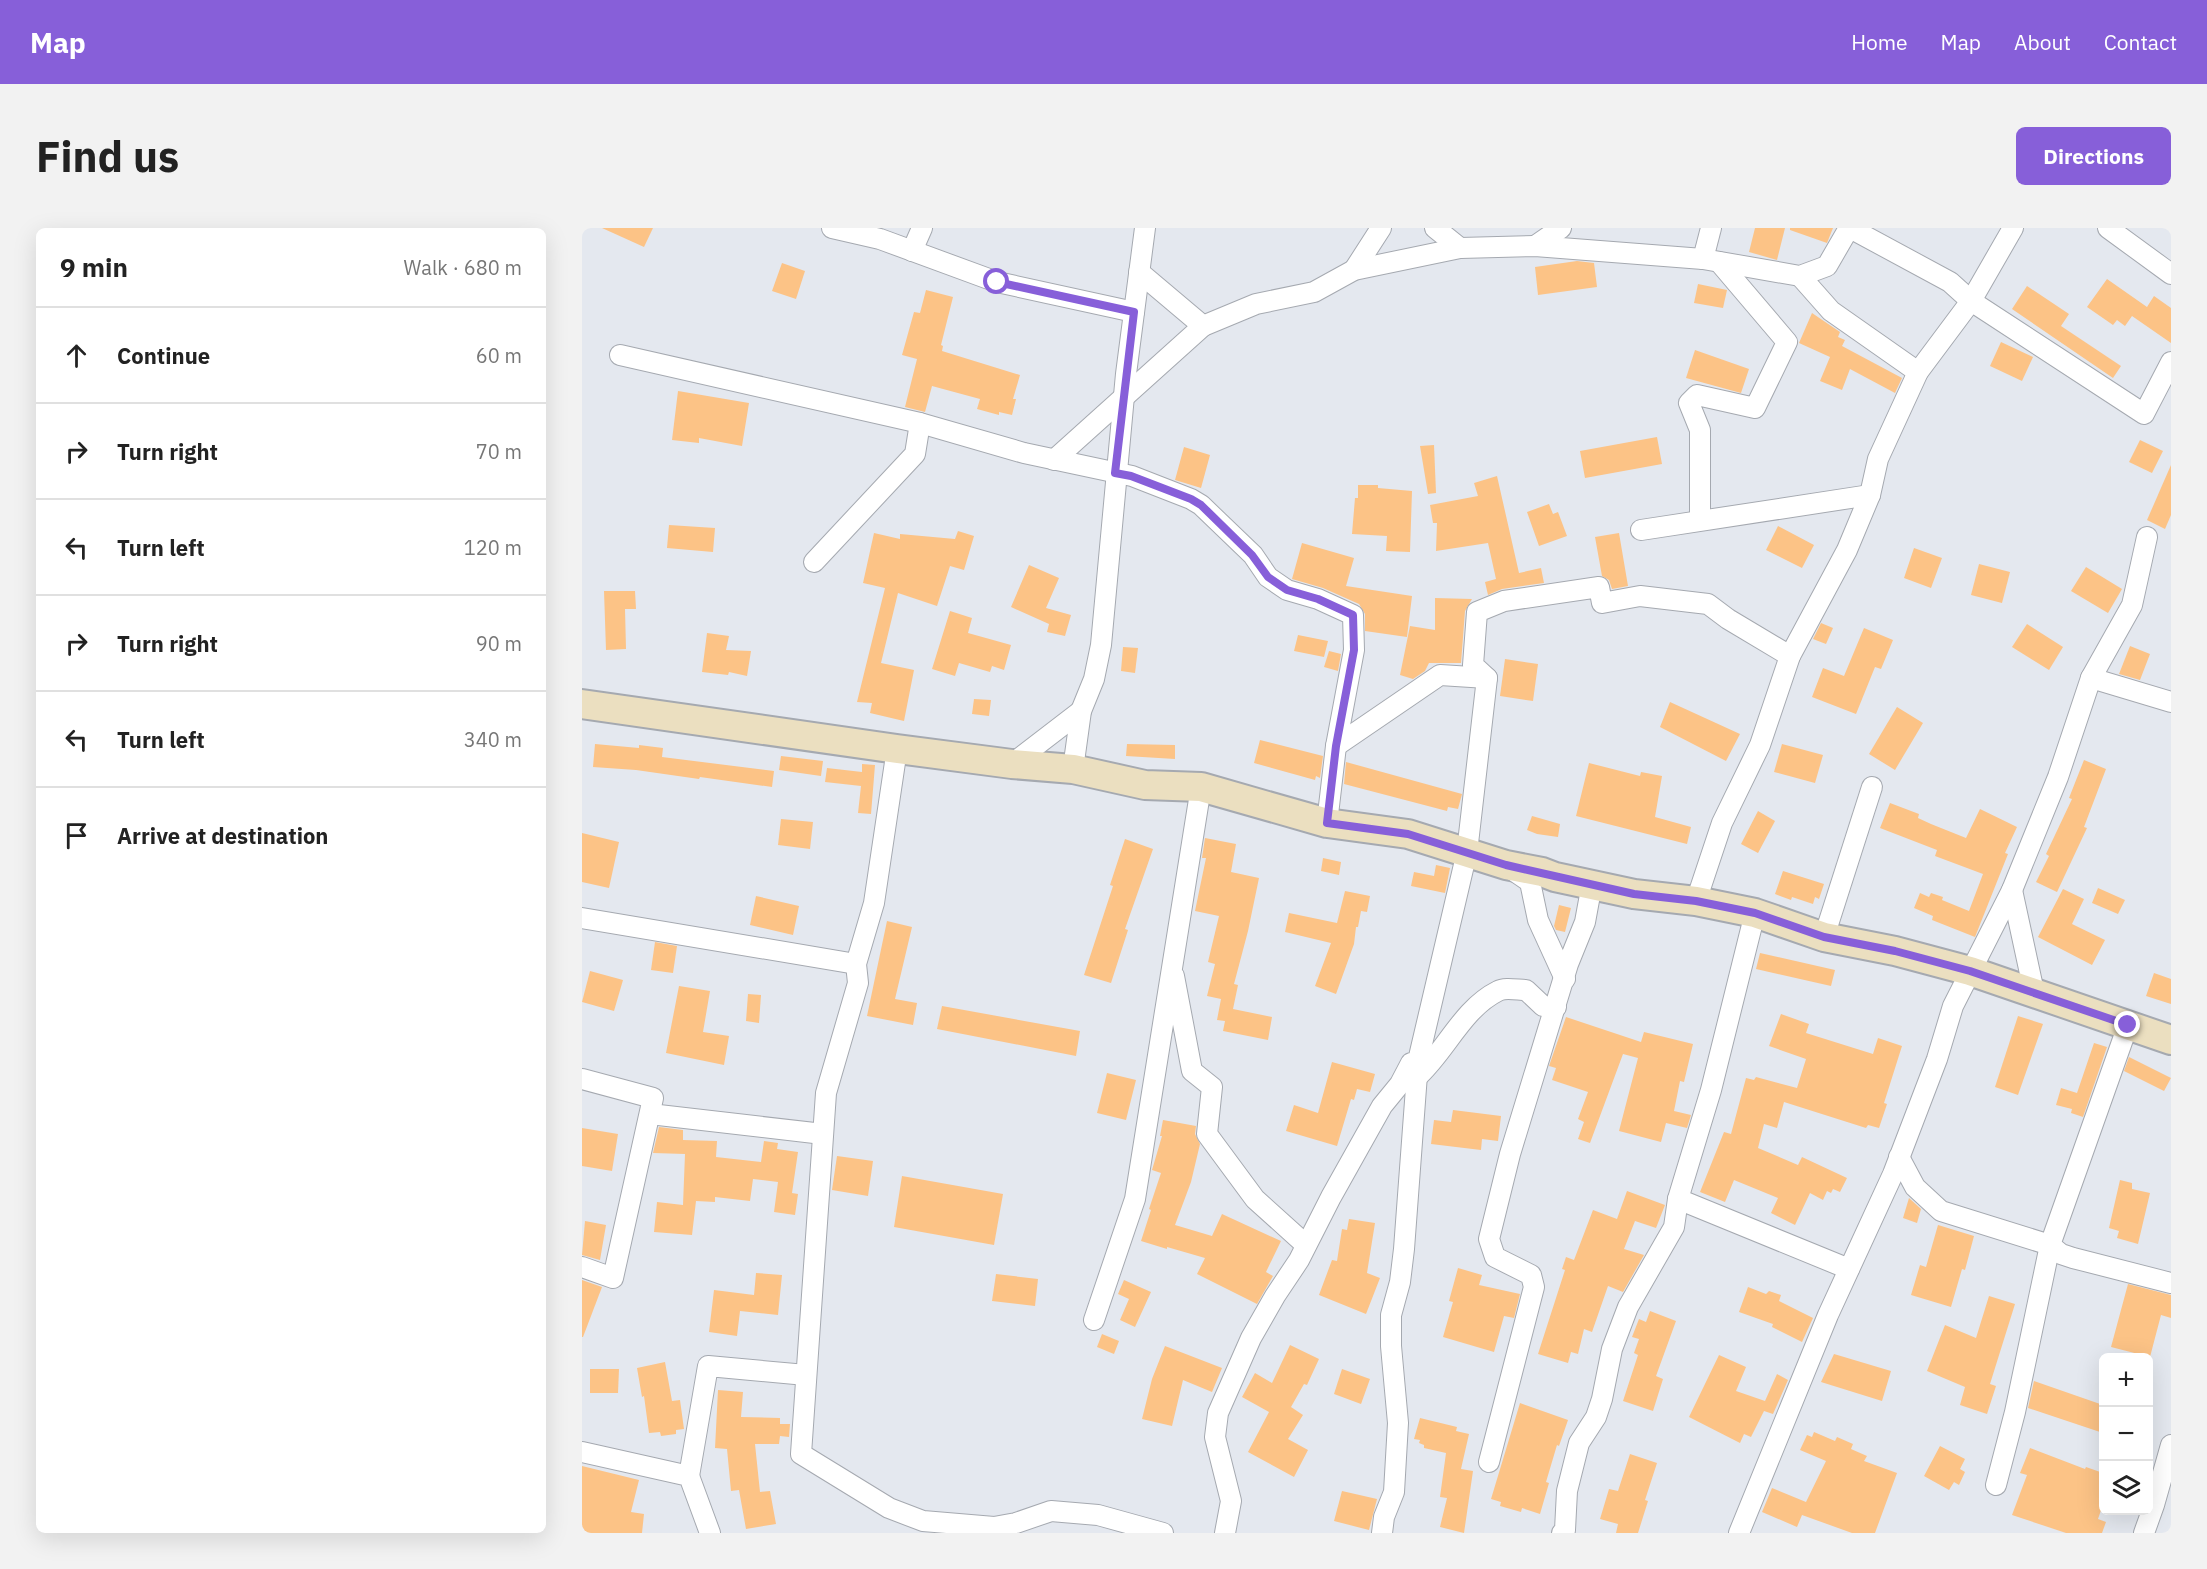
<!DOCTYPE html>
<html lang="en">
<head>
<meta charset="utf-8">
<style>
	:root { --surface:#fff; --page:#f2f2f2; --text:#222; --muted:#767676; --line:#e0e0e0; --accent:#875fd9 }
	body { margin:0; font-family:"IBM Plex Sans",sans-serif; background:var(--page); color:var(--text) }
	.controls { position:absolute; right:18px; bottom:18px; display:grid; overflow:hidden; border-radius:9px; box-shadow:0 6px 24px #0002 }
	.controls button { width:54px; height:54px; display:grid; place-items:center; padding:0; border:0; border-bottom:2px solid var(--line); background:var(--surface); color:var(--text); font:30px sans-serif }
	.stop { position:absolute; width:18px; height:18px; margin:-14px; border:4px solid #875fd9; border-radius:50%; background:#fff }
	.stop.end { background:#875fd9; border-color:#fff; box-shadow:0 2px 6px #0008 }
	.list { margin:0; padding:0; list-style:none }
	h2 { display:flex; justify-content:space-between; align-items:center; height:78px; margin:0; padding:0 24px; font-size:26px }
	h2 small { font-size:20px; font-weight:400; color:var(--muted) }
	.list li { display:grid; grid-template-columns:39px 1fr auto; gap:18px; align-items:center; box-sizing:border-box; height:96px; padding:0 24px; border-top:2px solid var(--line) }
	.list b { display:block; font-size:22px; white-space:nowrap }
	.list em { font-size:20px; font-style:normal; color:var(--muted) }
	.icon { flex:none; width:33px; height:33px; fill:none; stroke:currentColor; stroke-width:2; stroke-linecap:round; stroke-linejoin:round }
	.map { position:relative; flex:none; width:1589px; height:1305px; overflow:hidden; border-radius:9px }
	header { display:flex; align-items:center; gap:36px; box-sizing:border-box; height:84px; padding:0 30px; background:var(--accent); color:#fff }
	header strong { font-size:28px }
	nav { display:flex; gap:33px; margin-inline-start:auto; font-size:21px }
	.intro { display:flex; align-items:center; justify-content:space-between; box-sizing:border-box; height:144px; padding:0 36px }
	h1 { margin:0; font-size:42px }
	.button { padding:15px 27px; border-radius:9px; background:var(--accent); color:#fff; font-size:21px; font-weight:700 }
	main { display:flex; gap:36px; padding:0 36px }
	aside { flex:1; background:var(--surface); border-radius:9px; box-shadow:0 6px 24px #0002 }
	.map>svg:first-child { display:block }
	.building { fill:#fcc386 }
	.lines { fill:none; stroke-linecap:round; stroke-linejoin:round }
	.street-casing { stroke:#a5a9b0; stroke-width:22 }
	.secondary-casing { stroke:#a5a9b0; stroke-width:32 }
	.street { stroke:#fff; stroke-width:20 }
	.secondary { stroke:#ebdfc0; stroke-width:28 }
	.route { stroke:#875fd9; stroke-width:8 }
</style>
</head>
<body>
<header>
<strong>Map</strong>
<nav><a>Home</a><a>Map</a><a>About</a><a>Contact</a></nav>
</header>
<div class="intro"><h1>Find us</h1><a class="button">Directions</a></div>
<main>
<aside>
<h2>9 min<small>Walk · 680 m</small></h2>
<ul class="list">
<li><svg class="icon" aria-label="ahead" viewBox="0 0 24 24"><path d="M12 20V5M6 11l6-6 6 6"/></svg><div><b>Continue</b></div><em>60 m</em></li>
<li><svg class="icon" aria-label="right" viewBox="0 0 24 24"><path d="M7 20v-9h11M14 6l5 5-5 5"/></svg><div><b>Turn right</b></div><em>70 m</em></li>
<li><svg class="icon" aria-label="left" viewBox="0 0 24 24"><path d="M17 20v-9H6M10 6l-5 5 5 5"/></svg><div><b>Turn left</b></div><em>120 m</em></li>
<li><svg class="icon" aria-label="right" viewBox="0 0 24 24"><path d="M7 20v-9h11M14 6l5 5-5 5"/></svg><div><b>Turn right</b></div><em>90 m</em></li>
<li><svg class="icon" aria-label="left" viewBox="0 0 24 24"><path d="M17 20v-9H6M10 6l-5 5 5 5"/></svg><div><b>Turn left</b></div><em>340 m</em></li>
<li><svg class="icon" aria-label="arrive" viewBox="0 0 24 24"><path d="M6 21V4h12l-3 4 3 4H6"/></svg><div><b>Arrive at destination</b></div></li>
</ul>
</aside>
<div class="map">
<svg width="1589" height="1305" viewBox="0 0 1589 1305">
	<rect width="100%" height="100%" fill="#e4e8ef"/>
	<!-- building -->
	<g class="building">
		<path d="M20 0H71L62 19Z"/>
		<path d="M1173 0H1203L1195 32 1167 24Z"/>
		<path d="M1208 0H1251L1245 15 1208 2Z"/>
		<path d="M995 33 1012 35 1015 59 956 67 953 39Z"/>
		<path d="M200 35 223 43 214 71 190 63Z"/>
		<path d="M1525 51 1565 79 1572 68 1589 80V115L1550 88 1543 98 1535 92 1531 97 1505 79Z"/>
		<path d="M1116 56 1145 62 1141 80 1112 75Z"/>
		<path d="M1445 58 1487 86 1479 98 1539 138 1531 150 1430 81Z"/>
		<path d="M344 62 371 69 359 117 361 118 360 123 438 147 431 171H434L430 187 417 184V187L395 181 398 171 350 158 343 184 323 179 335 131 320 127 332 84 338 85Z"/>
		<path d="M1230 85 1258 104 1256 109 1263 112 1260 118 1320 150 1313 165 1268 141 1260 162 1238 153 1248 129 1217 115Z"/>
		<path d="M1419 114 1451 129 1440 153 1408 138Z"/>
		<path d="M1113 122 1167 141 1159 165 1104 150Z"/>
		<path d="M96 163 167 175 160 218 117 210V215L90 212Z"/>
		<path d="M1075 209 1080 236 1003 250 998 223Z"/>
		<path d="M1558 212 1581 223 1570 245 1547 234Z"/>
		<path d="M852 217 854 265 846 266 838 218Z"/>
		<path d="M602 219 628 227 619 260 593 252Z"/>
		<path d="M1589 237V287L1583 301 1565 292Z"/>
		<path d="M915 248 937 345 959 340 962 355 920 361 906 367 903 354 914 351 906 315 854 323 855 295H851L848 277 896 268 892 255Z"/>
		<path d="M776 257H796V260L830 263 828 324 804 323 805 308 770 306 773 270H776Z"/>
		<path d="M967 276 971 286 976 284 985 308 957 318 945 284Z"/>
		<path d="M87 297 133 300 131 324 85 320Z"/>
		<path d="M1196 298 1232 317 1220 340 1184 322Z"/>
		<path d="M376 303 392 308 382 342 368 338 355 378 316 365 299 435 332 442 322 493 288 485 290 475 275 474 303 360 281 355 292 305 318 311V306L373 311Z"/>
		<path d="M1037 305 1046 358 1030 361 1027 352 1020 348 1013 309Z"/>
		<path d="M720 315 772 330 764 358 830 368 825 409 783 403V386L777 376 741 360 710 351Z"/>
		<path d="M1332 320 1360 330 1349 360 1322 350Z"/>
		<path d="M1397 336 1428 344 1420 375 1389 367Z"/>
		<path d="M447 337 477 350 464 380 489 387 483 408 465 404 467 396 429 379Z"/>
		<path d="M1504 339 1540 361 1526 385 1489 363Z"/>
		<path d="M22 363H53L54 381H43L44 421 24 422Z"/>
		<path d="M853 370 890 371 883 383 879 435H847L843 443 831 451 818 447 828 398 853 402Z"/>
		<path d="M368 383 390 390 386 405 429 417 422 442 410 438 408 444 377 435 373 448 350 441Z"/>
		<path d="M1239 395 1251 400 1244 416 1231 411Z"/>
		<path d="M1445 396 1481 419 1467 442 1430 419Z"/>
		<path d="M1282 400 1311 412 1299 441 1293 439 1274 486 1230 469 1241 440 1262 448Z"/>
		<path d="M125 405 147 408 144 422 169 423 165 448 147 444 146 447 120 444Z"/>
		<path d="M716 407 746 413 742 429 712 423Z"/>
		<path d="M1548 418 1568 426 1558 452 1537 446Z"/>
		<path d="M541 419 556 420 553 445 539 443Z"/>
		<path d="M747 423 759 426 756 443 742 439Z"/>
		<path d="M923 431 956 436 951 473 918 468Z"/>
		<path d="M392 471 409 472 407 488 390 486Z"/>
		<path d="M1088 474 1158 506 1144 533 1078 499Z"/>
		<path d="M1315 479 1341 495 1313 542 1287 526Z"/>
		<path d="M678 512 741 528 738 550 734 548 733 552 672 535Z"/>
		<path d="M13 516 57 520V517L81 520 80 529 192 543 190 559 118 549 117 551 54 542 11 539Z"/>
		<path d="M545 516 593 517V531L544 528Z"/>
		<path d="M1200 516 1241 527 1233 555 1192 544Z"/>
		<path d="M199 528 241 533 239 548 197 542Z"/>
		<path d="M1502 532 1524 541 1502 599 1505 600 1475 664 1454 654 1467 628 1464 626 1490 571 1487 570Z"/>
		<path d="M764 534 880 566 876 581 866 579 865 583 762 556Z"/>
		<path d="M1007 535 1058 548 1059 544 1080 548 1073 589 1109 599 1105 616 994 588Z"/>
		<path d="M280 536 293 537 289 586 276 585 279 558 243 554 245 540 280 544Z"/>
		<path d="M1308 575 1337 586 1336 590 1349 596 1384 610 1398 581 1435 599 1423 625 1426 626 1393 709 1350 692 1351 688 1332 680 1338 665 1347 669 1349 665 1361 669 1360 672 1387 683 1401 646 1353 628 1355 622 1298 600Z"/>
		<path d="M1176 583 1193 593 1176 625 1159 616Z"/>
		<path d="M950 588 978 596 976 609 955 606 945 602Z"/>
		<path d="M199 591 231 594 228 621 196 617Z"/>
		<path d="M0 605 37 614 27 660 0 654Z"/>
		<path d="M623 610 654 616 649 644 677 650 666 703 652 756 656 757 651 781 690 789 686 812 641 803 643 793 635 792 639 771 625 768 633 736 626 734 637 688 613 683 624 630H620Z"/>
		<path d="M543 611 571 621 543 701 546 702 529 755 502 747 531 658 528 657Z"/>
		<path d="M741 630 759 634 757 647 739 643Z"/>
		<path d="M854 637 868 640 863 665 829 658 832 644 852 648Z"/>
		<path d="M1201 643 1242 656 1237 671 1233 669 1231 676 1210 669 1209 672 1193 666Z"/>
		<path d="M1516 660 1543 672 1536 686 1510 675Z"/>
		<path d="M1481 661 1502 671 1490 696 1523 712 1510 737 1456 709Z"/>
		<path d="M763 663 788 668 785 684 779 683 776 699H774L772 716 754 766 733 758 749 715 703 704 707 685 755 695Z"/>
		<path d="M174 668 217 678 211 707 168 697Z"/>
		<path d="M977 677 989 680 983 704 974 702 972 698Z"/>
		<path d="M305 693 330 699 313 771 335 775 331 797 285 788Z"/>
		<path d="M73 714 95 718 91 745 69 742Z"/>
		<path d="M1178 725 1253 742 1249 758 1174 741Z"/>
		<path d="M8 743 41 752 32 783 0 774Z"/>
		<path d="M1572 745 1589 751V776L1564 768Z"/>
		<path d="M97 758 128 763 121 804 147 808 142 837 84 825Z"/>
		<path d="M166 766 179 767 177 795 164 793Z"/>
		<path d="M360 778 498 803 494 828 355 801Z"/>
		<path d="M1199 786 1227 796 1224 805 1291 826 1296 810 1320 818 1302 875 1305 876 1297 900 1286 897 1284 900 1202 874 1195 900 1182 896 1176 920 1216 937 1220 929 1265 950 1258 964 1251 961 1249 965 1245 963 1241 972 1228 965 1213 997 1189 985 1196 970 1152 952 1143 974 1118 964 1142 904 1149 906 1164 850 1172 852 1174 849 1215 860 1224 831 1187 818Z"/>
		<path d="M1436 788 1461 796 1436 867 1413 859Z"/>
		<path d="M984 789 1059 814 1062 804 1111 816 1102 854 1098 853 1092 883 1109 887 1105 900 1084 895 1079 914 1037 903 1056 830 1041 826 1008 915 996 911 1002 894 996 891 1006 864 970 852 974 840 967 838Z"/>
		<path d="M1512 815 1525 819 1501 889 1489 885 1490 881 1474 877 1479 860 1495 865Z"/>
		<path d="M1547 829 1589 850 1582 863 1542 843Z"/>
		<path d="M750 834 793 846 788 864 775 861 772 872 769 871 755 918 704 903 712 877 736 885Z"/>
		<path d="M525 845 554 852 544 892 515 885Z"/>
		<path d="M871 882 919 888 916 913 900 911 899 922 849 916 852 892 869 894Z"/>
		<path d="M581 892 614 898 613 906 618 916 609 954 593 997 630 1008 640 986 699 1013 684 1044 691 1048 675 1076 615 1046 623 1030 585 1019V1021L559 1013 569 982 567 981 579 945 570 942 580 908H578Z"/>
		<path d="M77 899 101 902V912L135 913 134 929 179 934 182 913 196 915 195 921 216 924 210 965 216 966 213 987 192 984 196 954 171 951 168 973 133 969V974L114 973 110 1007 72 1004 75 974 101 977 103 926 71 925Z"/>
		<path d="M0 900 36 906 30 943 0 938Z"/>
		<path d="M255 928 291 933 286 968 250 962Z"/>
		<path d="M320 948 421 966 412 1017 312 999Z"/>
		<path d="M1538 952 1550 955V961L1568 965 1556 1016 1535 1010 1537 1003 1527 1000Z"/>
		<path d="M1045 963 1083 977 1074 1000 1053 993 1042 1021 1062 1027 1041 1064 1026 1058 1010 1104 1002 1101 996 1126 989 1124 986 1135 956 1126 983 1042 980 1041 984 1029 992 1032 1011 982 1035 991Z"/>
		<path d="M1327 970 1339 981 1335 995 1321 990Z"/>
		<path d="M767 991 793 995 785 1045 798 1050 784 1086 737 1067 750 1032 755 1033 760 1001 765 1002Z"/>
		<path d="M3 993 24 997 18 1032 0 1027Z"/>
		<path d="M1356 997 1392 1008 1383 1042 1380 1041 1369 1079 1329 1067 1338 1037 1344 1039Z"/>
		<path d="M876 1040 900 1047 897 1057 938 1066 932 1090 922 1088 912 1124 861 1109 871 1074 867 1073Z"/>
		<path d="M174 1045 200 1047 196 1087 158 1083 155 1108 127 1104 132 1062 172 1067Z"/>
		<path d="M414 1046 456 1051 453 1078 410 1073Z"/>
		<path d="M0 1052 20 1059 1 1109H0Z"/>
		<path d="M542 1052 569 1064 553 1099 538 1092 547 1071 536 1066Z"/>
		<path d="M1546 1056 1589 1067V1090L1579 1087 1568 1129 1529 1119Z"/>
		<path d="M1166 1059 1184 1066 1187 1063 1199 1067 1197 1073 1231 1090 1220 1114 1190 1099 1191 1096 1157 1084Z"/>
		<path d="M1407 1068 1433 1076 1408 1156 1414 1158 1405 1186 1378 1177 1383 1159 1345 1143 1363 1097 1394 1110Z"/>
		<path d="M1068 1083 1094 1093 1074 1148 1081 1151 1071 1183 1041 1173 1056 1127 1052 1125 1057 1111 1050 1109 1057 1091 1064 1094Z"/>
		<path d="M520 1106 537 1113 532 1126 515 1119Z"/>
		<path d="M708 1117 737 1131 725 1157 722 1156 709 1179 721 1187 706 1211 726 1222 712 1249 666 1224 687 1184 660 1169 673 1145 690 1155Z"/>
		<path d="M583 1118 640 1140 630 1164 601 1152 590 1198 560 1191 570 1151Z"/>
		<path d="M1252 1126 1309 1143 1300 1173 1239 1154Z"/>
		<path d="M1137 1127 1164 1139 1154 1163 1183 1173 1195 1146 1206 1152 1191 1186 1182 1183 1169 1209 1162 1206 1158 1215 1107 1189Z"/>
		<path d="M83 1134 90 1173 98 1172 102 1201 94 1202V1206L79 1208 78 1204 67 1205 62 1168 60 1169 55 1140Z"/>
		<path d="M8 1141H37L36 1165H8Z"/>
		<path d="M760 1141 788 1151 779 1176 752 1166Z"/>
		<path d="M1452 1153 1521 1177V1205L1446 1180Z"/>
		<path d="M136 1162 161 1164 159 1189 198 1190V1196H208L207 1209 198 1208 197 1216H173L178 1264 188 1263 194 1296 164 1301 157 1262 149 1263 145 1221 133 1220Z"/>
		<path d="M938 1175 986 1192 977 1218 975 1217 964 1254 967 1255 958 1286 940 1280 939 1284 918 1278 919 1274 909 1271Z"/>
		<path d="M838 1190 875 1199 874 1203 887 1206 879 1241 891 1243 882 1305 858 1299 865 1270 858 1269 864 1225 842 1220V1217L837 1215 838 1212 832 1211Z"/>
		<path d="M1232 1204 1253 1213 1255 1209 1271 1216 1269 1221 1285 1228 1282 1233 1315 1245 1293 1305H1270L1220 1287 1215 1299 1180 1284 1190 1260 1224 1274 1244 1233 1218 1222 1225 1207 1230 1209Z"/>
		<path d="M1358 1218 1383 1231 1378 1241 1383 1244 1377 1257 1372 1254 1367 1262 1342 1248Z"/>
		<path d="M1448 1220 1503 1241 1504 1239 1521 1245V1276L1516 1291 1524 1294 1520 1305H1484L1430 1287 1445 1247 1438 1245Z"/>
		<path d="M1048 1226 1075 1235 1063 1272 1066 1273 1056 1305H1034L1036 1296 1018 1291 1027 1261 1036 1263Z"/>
		<path d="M0 1238 57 1252 49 1284 62 1286 60 1305H0Z"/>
		<path d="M760 1263 795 1271 787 1302 752 1293Z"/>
	</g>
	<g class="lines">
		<defs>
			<g id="street">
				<path d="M250 0 298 11 415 54 552 84"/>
				<path d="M853 0 878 20"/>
				<path d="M1268 0 1368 54 1389 73 1562 186 1589 134"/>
				<path d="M1526 0 1589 46"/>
				<path d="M953 18 979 0"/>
				<path d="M330 23 340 0"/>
				<path d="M1121 31 1129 0"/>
				<path d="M772 42 799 0"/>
				<path d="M557 44 621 98 674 76 732 64 772 42 878 20 953 18 1121 31 1218 48 1245 38 1267 0"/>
				<path d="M1218 48 1249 83 1336 144"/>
				<path d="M38 127 338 195 442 225 550 248 609 271 619 277 671 327 686 349 705 362 736 371 771 387 772 422 754 518 745 595"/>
				<path d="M472 232 621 98"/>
				<path d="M1118 292V202L1107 175 1115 167 1173 180 1205 114 1137 34"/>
				<path d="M1059 302 1288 267"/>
				<path d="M232 334 333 226 338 195"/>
				<path d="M1509 450 1589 474"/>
				<path d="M754 518 858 447 905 450"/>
				<path d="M315 521 292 675 274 736 276 755 244 865 219 1226 307 1280 341 1293 412 1299 434 1295 469 1283 516 1287 581 1305"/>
				<path d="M430 536 499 483"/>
				<path d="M491 541 499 483 512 451 519 417 544 146 563 0"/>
				<path d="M929 641 948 654 956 692 983 751"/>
				<path d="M1430 662 1452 764"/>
				<path d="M1114 673 1140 595 1178 517 1208 428 1265 322 1288 267 1296 231 1336 144 1389 73 1431 0"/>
				<path d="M0 690 274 736"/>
				<path d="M1242 709 1290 559"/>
				<path d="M592 748 610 843 630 859 625 906 673 971 724 1017"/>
				<path d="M835 849C864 823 880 781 916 763 923 759 936 762 944 762L961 778 974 779"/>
				<path d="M0 851 71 870 31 1050 0 1039"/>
				<path d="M68 886 241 906"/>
				<path d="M1317 929 1333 959 1359 983 1468 1017 1479 1026 1491 1030 1589 1055"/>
				<path d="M1096 971 1267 1041"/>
				<path d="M512 1092 553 971 619 559"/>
				<path d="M0 1224 107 1248 128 1305"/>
				<path d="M907 1234 952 1059 949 1047 913 1029 907 1011 928 926 986 736 1003 694 1010 656"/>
				<path d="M107 1248 126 1138 224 1147"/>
				<path d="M1414 1257 1433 1184 1468 1017 1546 797"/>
				<path d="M643 1305 649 1273 633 1209 636 1185 669 1110 693 1068 717 1032 749 969 800 878 818 856 829 835 836 833 885 624 905 450 891 437 895 384 922 373 1017 359 1020 375 1058 368 1126 376 1146 391 1208 428"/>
				<path d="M800 1305 802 1289 812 1264 816 1195 809 1118V1087L818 1054 822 1021 836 833"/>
				<path d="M980 1305 983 1302 985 1263 997 1215 1014 1189 1020 1171 1030 1121 1046 1079 1092 999 1096 971 1129 862 1173 685"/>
				<path d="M1157 1305 1246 1087 1311 946 1355 831 1371 778 1430 662 1476 549 1509 450 1550 377 1565 309"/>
				<path d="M1562 1305 1572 1277 1589 1217"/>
			</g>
			<path id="secondary" d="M0 476 315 521 430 536 491 541 563 557 619 559 745 595 826 606 924 637 960 644 973 649 1052 666 1114 673 1173 685 1242 709 1313 723 1388 743 1589 812"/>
		</defs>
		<!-- street casing -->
		<use href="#street" class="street-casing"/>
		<!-- secondary casing -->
		<use href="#secondary" class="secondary-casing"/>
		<!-- street -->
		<use href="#street" class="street"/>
		<!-- secondary -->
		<use href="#secondary" class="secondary"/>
	</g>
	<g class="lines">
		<!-- route -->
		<path class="route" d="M415 54 552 84 533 245 549 248 609 271 619 277 670 327 686 349 705 362 736 371 771 387 772 422 754 518 745 595 826 606 924 637 1052 666 1114 673 1173 685 1242 709 1313 723 1388 743 1546 797"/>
	</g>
</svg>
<div class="controls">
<button>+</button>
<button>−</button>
<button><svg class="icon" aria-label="layers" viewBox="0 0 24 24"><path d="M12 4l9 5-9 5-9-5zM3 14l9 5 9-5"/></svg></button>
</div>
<div class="stop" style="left:415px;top:54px"></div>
<div class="stop end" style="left:1546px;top:797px"></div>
</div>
</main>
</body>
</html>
